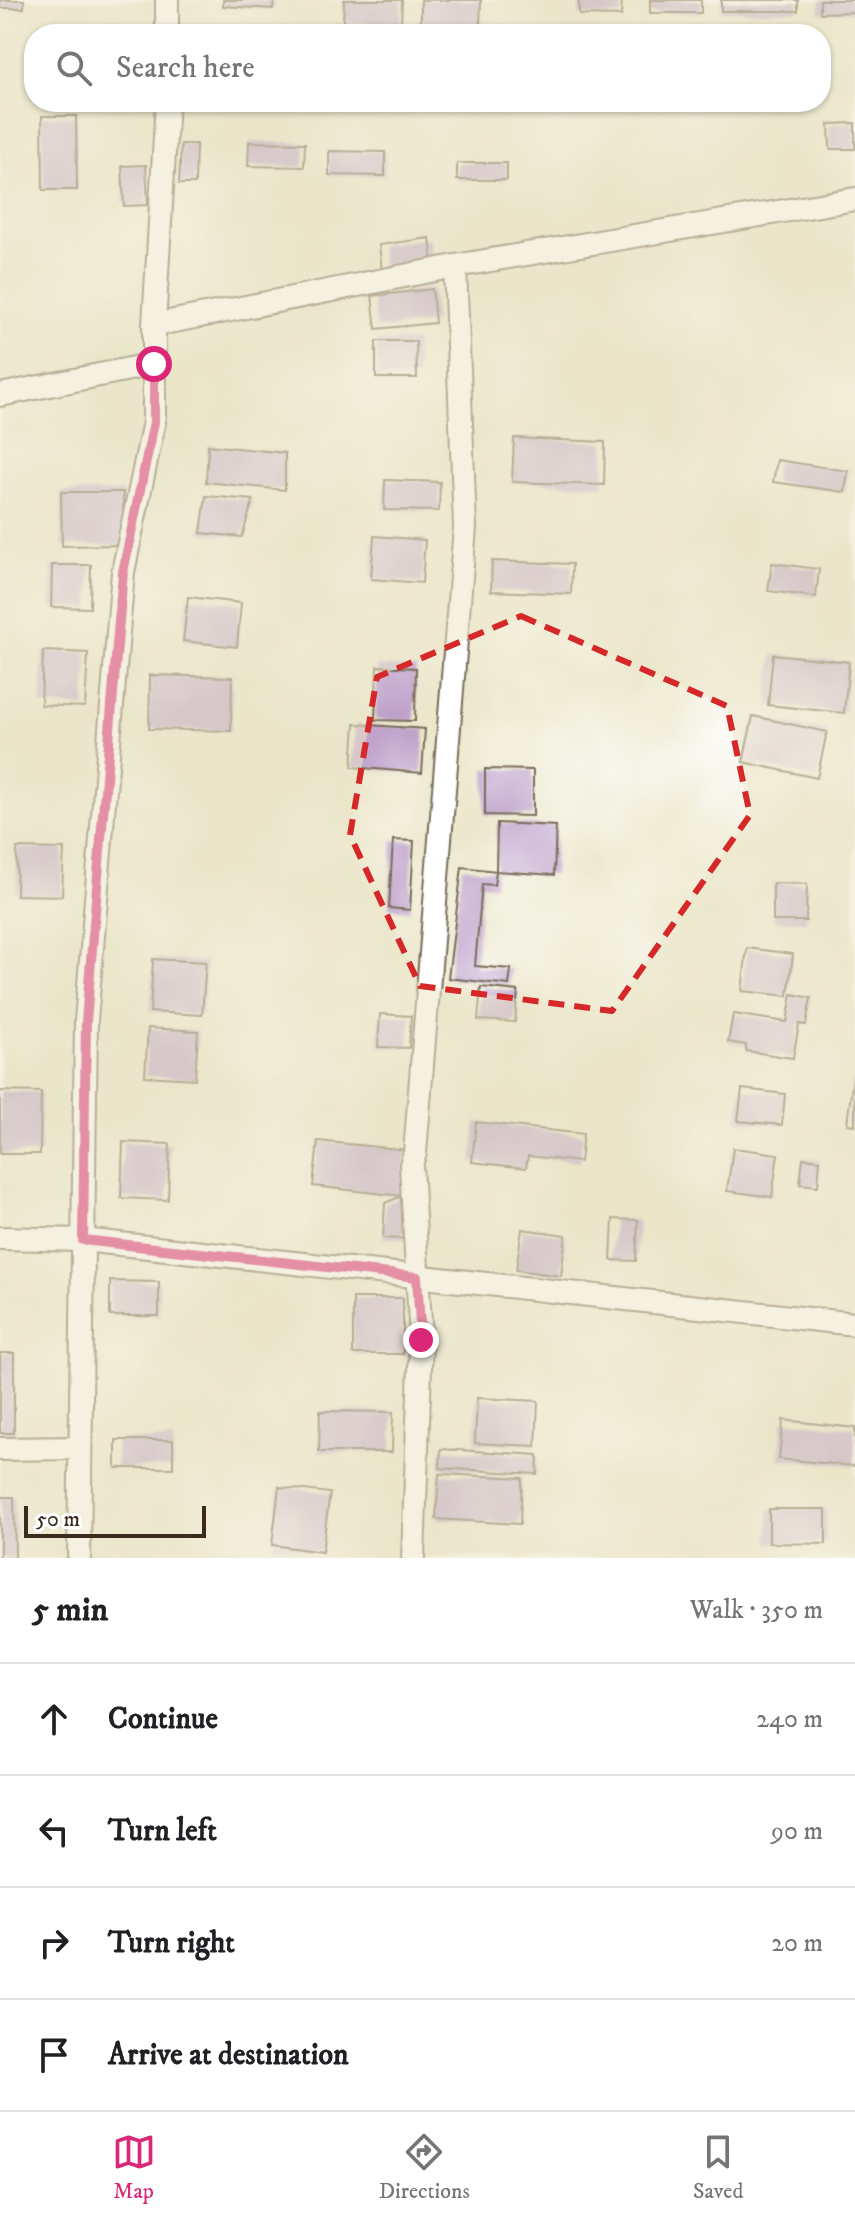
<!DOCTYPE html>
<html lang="en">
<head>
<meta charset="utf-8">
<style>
	:root { --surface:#fff; --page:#f2f2f2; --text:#202124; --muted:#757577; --line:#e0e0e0; --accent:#db2777 }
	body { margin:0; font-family:"IM FELL DW Pica",serif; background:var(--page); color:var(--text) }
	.scale { position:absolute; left:24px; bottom:20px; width:182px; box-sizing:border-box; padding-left:8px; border:4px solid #3b2a1e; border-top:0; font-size:22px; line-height:28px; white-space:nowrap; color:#3b2a1e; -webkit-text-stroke:6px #fff; paint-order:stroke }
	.stop { position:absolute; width:24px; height:24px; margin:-18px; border:6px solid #db2777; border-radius:50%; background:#fff }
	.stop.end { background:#db2777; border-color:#fff; box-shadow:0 2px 8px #0008 }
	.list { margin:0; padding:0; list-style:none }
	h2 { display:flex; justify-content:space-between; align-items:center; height:104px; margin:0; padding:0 32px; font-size:34px }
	h2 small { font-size:26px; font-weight:400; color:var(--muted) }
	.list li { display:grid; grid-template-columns:52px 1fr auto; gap:24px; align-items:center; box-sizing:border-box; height:112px; padding:0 32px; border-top:2px solid var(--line) }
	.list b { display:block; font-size:30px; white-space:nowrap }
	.list em { font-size:26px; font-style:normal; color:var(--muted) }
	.icon { flex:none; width:44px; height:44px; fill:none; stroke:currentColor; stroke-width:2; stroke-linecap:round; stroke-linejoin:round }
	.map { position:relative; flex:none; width:855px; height:1558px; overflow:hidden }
	.search { position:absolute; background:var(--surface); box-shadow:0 2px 6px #0004; left:24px; right:24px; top:24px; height:88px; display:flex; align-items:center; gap:20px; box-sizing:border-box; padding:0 28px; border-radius:32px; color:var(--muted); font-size:30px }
	.sheet { height:552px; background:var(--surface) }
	nav { display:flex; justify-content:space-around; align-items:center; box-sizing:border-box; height:112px; border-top:2px solid var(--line); background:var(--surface); font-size:22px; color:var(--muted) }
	nav a { display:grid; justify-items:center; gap:4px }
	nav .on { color:var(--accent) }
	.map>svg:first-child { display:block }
	.building { fill:#bfa2ca }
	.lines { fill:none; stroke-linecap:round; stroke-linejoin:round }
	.street-casing { stroke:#796c5a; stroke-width:26 }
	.street { stroke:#fff; stroke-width:22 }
	.route { stroke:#db2777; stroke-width:10 }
	.marked { fill:none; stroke:#d62828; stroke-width:6; stroke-dasharray:16 10; stroke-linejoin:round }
</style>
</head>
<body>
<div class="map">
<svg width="855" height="1558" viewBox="0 0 855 1558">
	<rect width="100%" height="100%" fill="#fff"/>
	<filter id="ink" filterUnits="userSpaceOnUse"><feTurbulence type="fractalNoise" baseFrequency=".0125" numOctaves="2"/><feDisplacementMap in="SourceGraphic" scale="16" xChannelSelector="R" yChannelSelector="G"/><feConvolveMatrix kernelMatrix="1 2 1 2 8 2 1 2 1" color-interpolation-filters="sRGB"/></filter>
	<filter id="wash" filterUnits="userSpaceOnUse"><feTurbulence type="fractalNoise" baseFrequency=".006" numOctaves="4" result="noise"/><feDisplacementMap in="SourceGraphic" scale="32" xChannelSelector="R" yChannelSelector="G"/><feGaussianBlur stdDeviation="1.8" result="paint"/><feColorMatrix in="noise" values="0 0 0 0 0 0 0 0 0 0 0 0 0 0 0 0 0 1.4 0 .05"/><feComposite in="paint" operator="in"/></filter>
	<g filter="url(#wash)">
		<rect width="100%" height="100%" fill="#ebe6c9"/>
		<g id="blocks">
			<!-- building -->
			<g class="building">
				<rect x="0" y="0" width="24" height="8"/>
				<path d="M223 0H274L273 9 223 6Z"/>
				<path d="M344 0H402L401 24 343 22Z"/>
				<path d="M421 0H481L480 27 421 25Z"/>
				<path d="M579 0H622L621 16 579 15Z"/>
				<rect x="650" y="0" width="51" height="13"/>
				<rect x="721" y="0" width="77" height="11"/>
				<path d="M820 0H855V12L820 13Z"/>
				<path d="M42 116H76L77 190H43Z"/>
				<path d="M855 123V149H830L829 124Z"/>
				<path d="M249 142 305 143 304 167 248 166Z"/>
				<path d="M181 144H196L195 184H179Z"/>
				<path d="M329 151 385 152V176L329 175Z"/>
				<rect x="457" y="163" width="50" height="17"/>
				<path d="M146 165 148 205 124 206 122 166Z"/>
				<path d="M430 238 433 264 382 271 379 245Z"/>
				<path d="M432 289 435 323 376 329 372 296Z"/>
				<path d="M376 341H416L417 378H376Z"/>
				<path d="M514 438 605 442 604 485 512 482Z"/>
				<path d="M208 445 285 453V490L206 482Z"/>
				<path d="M777 460 848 471 845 492 773 482Z"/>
				<path d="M385 480 440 482 439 511 384 510Z"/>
				<path d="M61 492H123L124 545 62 546Z"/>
				<path d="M206 496 253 500 242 537 201 533Z"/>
				<path d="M374 536 425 540 422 583 371 579Z"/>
				<path d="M492 561 572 564 571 594 491 591Z"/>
				<path d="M772 563 819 569 816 597 768 591Z"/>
				<path d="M52 565H91L90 608 51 607Z"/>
				<path d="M188 597 241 603 237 647 183 641Z"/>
				<path d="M43 651 88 653 85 707 41 705Z"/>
				<path d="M773 654 849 662 844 713 768 705Z"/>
				<path d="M377 666 416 668 415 721 375 720Z"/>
				<path d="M150 675 232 677 231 731 149 729Z"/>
				<path d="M753 716 827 732 817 778 743 762Z"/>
				<path d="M355 724 425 729 422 773 352 767Z"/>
				<path d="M485 769 533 770V816L485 815Z"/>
				<path d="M497 823 556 826 554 875 496 871 494 885 482 884 475 966 511 969 509 985 448 978 462 867 496 871Z"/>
				<path d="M393 840 414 841 410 910 389 908Z"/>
				<path d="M17 848 64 849 62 896 16 895Z"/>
				<path d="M773 883 807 884 806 921H773Z"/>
				<path d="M747 948 793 954 788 996 742 991Z"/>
				<path d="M153 959 206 962 202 1015 150 1012Z"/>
				<path d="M481 987 518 991 515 1022 478 1020Z"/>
				<path d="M792 994 811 998 806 1025 799 1024 793 1058 746 1051V1045L728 1042 733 1014 787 1022Z"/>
				<path d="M380 1014 411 1016 409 1048 378 1047Z"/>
				<path d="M148 1028 198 1031 195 1079 145 1076Z"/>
				<path d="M853 1078H855V1125L847 1124Z"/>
				<path d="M742 1089 785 1094 782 1125 738 1121Z"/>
				<path d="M0 1091 41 1092 40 1154H0Z"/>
				<path d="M476 1122 583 1134 580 1162 528 1156 526 1168 472 1162Z"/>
				<path d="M318 1141 407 1150 402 1196 313 1186Z"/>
				<path d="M123 1142 170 1144 168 1200 121 1198Z"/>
				<path d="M733 1148 778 1154 772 1197 727 1191Z"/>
				<path d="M803 1158 820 1160 818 1186 800 1184Z"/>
				<path d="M402 1196 407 1239 383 1238 385 1203Z"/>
				<path d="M613 1219 638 1220 636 1261 611 1260Z"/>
				<path d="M522 1229 566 1235 561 1276 516 1270Z"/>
				<path d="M110 1281 159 1282V1316H110Z"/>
				<rect x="353" y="1298" width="50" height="56"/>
				<rect x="0" y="1353" width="14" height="80"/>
				<path d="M477 1398 538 1401 536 1446 475 1443Z"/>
				<path d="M320 1411 393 1412 392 1452H319Z"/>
				<path d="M783 1420 855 1428V1466L779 1459Z"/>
				<rect x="116" y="1440" width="57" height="28"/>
				<path d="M441 1449 538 1455 537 1474 440 1468Z"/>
				<path d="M439 1474 522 1478 520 1524 436 1519Z"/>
				<path d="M279 1487 330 1493 322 1552 272 1545Z"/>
				<path d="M0 1497H14L15 1558H0Z"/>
				<path d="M769 1509H826V1544L769 1543Z"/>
			</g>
		</g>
	</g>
	<g filter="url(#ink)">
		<use href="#blocks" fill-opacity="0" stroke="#796c5a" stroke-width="2"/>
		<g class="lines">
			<defs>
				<g id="street">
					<path d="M167 0V34"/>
					<path d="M154 325 455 266 855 199"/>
					<path d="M0 395 154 364"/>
					<path d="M0 1238 83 1240 855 1324"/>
					<path d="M0 1449 80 1448"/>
					<path d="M79 1558 86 1021 123 572 154 422V325L167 102"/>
					<path d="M413 1558 421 1340 411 1165 415 1153 465 527 455 266"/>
				</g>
			</defs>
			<!-- street casing -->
			<use href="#street" class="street-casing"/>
			<!-- street -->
			<use href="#street" class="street"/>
		</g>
	</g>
	<g class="lines" filter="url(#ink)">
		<!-- route -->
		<path class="route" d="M154 364V422L123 572 86 1021 83 1240 417 1277 421 1340"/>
	</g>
	<!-- marked area -->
	<path d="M0 0H855V1558H0ZM521 616 727 706 750 815 612 1011 420 986 350 835 377 677Z" fill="#ebe6c9" fill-opacity=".55" fill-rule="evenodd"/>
	<path class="marked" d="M521 616 727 706 750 815 612 1011 420 986 350 835 377 677Z"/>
</svg>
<div class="scale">50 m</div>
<div class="stop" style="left:154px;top:364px"></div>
<div class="stop end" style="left:421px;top:1340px"></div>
<div class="search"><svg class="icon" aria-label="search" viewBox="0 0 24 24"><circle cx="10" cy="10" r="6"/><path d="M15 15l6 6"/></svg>Search here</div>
</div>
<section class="sheet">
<h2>5 min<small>Walk · 350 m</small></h2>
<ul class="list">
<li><svg class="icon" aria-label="ahead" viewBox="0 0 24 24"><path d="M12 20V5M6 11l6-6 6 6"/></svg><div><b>Continue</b></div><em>240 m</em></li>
<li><svg class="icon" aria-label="left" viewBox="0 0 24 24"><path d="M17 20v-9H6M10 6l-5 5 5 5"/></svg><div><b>Turn left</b></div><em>90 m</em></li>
<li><svg class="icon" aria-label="right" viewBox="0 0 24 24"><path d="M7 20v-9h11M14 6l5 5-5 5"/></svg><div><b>Turn right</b></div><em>20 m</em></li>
<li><svg class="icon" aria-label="arrive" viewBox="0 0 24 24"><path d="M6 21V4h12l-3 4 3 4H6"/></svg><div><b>Arrive at destination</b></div></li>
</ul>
</section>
<nav>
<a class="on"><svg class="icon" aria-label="map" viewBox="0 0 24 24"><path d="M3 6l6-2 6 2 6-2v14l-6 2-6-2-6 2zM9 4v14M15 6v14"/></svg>Map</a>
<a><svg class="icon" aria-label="directions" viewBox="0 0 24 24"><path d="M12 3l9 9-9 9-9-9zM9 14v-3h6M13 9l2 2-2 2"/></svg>Directions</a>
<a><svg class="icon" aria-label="saved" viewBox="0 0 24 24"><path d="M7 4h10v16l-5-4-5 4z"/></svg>Saved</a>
</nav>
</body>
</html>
